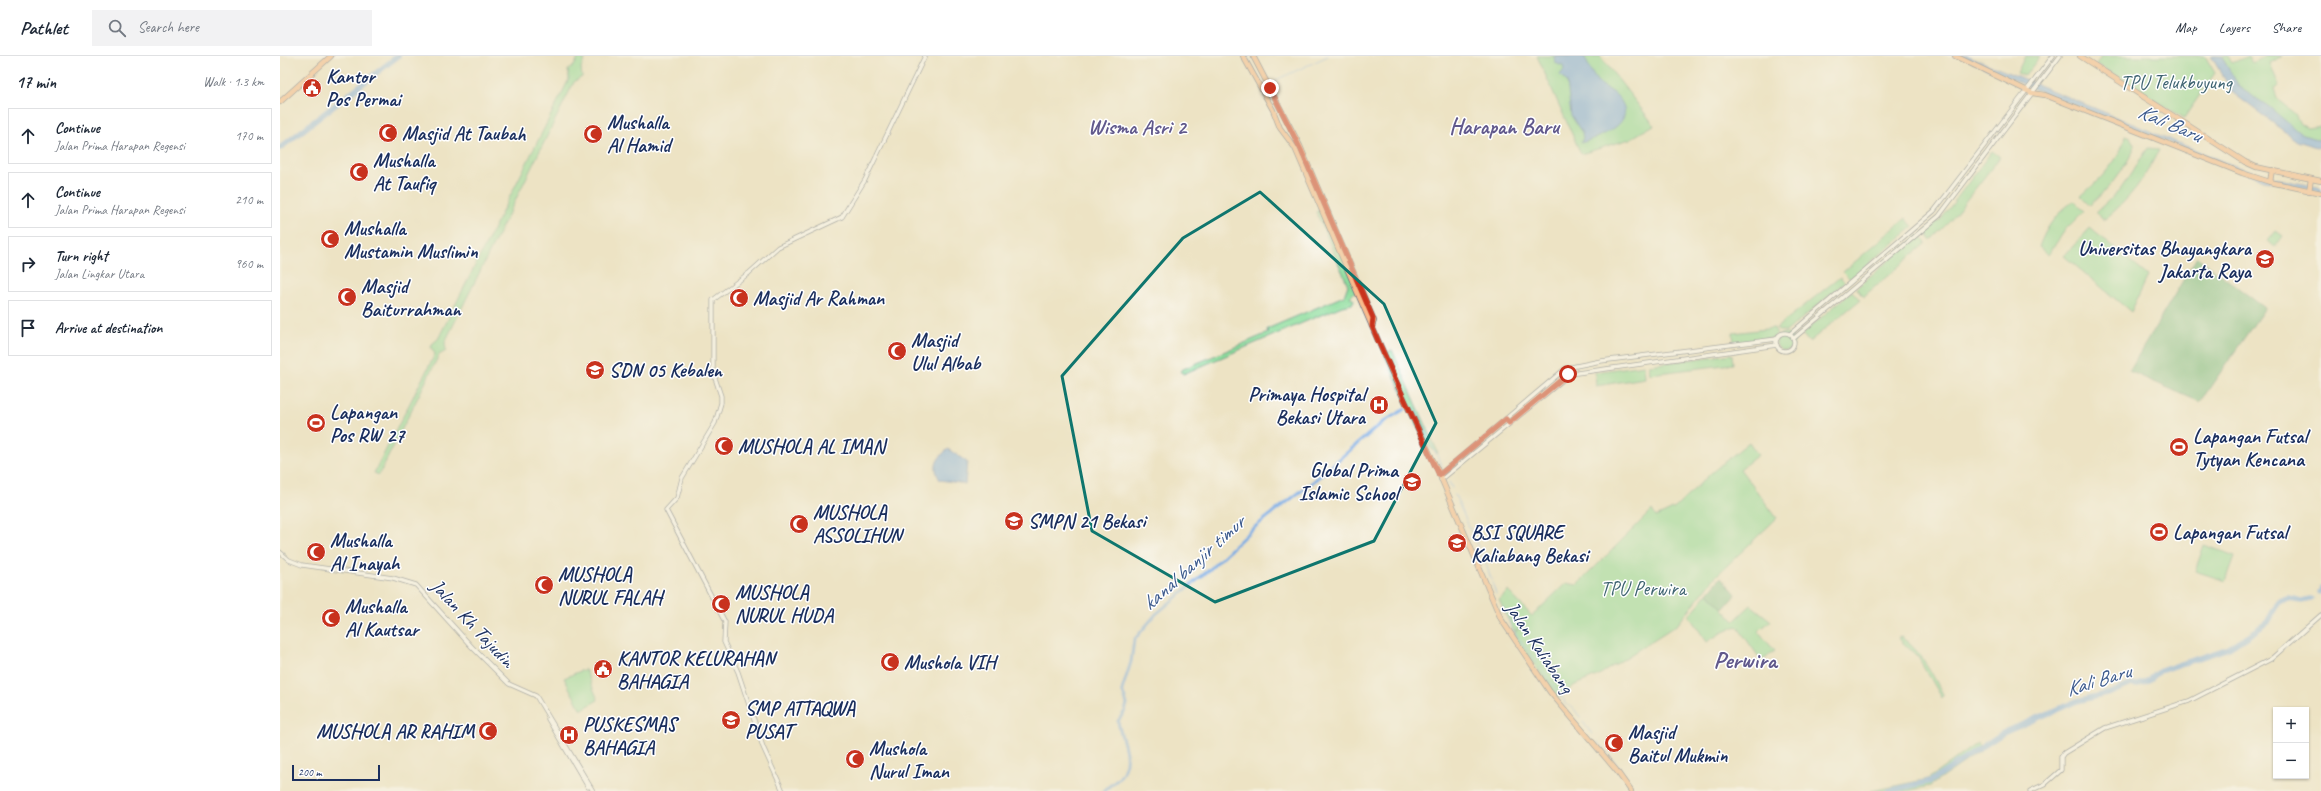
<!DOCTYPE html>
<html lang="en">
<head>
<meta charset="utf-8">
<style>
	:root { --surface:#fff; --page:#f2f2f3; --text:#1f2937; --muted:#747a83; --line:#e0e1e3 }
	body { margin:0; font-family:Caveat,sans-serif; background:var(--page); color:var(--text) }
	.controls { position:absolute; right:12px; bottom:12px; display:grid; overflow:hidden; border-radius:0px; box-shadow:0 1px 3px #0004 }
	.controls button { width:36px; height:36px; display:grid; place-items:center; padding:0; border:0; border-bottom:1px solid var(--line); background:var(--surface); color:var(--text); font:20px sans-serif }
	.scale { position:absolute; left:12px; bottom:10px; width:88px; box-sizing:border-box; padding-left:4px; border:2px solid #1b2f5e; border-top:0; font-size:11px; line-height:14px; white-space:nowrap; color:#1b2f5e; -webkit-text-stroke:3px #fff; paint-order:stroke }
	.stop { position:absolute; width:12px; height:12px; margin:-9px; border:3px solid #c8321e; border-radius:50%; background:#fff }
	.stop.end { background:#c8321e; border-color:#fff; box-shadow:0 1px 4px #0008 }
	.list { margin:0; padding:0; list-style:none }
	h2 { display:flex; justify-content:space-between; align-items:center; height:52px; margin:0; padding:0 16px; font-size:17px }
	h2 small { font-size:13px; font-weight:400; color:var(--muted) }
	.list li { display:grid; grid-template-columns:26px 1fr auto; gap:12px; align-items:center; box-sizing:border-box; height:56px; margin:0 8px 8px; padding:0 8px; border:1px solid var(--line); border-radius:0px }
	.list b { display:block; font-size:15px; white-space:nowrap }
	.list p { margin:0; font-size:13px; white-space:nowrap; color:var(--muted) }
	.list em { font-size:13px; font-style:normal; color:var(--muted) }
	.icon { flex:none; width:22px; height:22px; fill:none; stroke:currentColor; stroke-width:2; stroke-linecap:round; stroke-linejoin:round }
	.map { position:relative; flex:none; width:2041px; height:735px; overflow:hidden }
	header { display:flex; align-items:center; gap:24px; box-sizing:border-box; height:56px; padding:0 20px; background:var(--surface); border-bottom:1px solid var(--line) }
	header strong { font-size:19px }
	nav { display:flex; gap:22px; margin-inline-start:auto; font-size:14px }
	.search { width:280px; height:36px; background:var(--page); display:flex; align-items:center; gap:10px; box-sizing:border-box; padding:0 14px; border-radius:0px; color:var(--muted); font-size:15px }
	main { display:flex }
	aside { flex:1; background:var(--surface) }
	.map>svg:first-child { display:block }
	.green { fill:#8edd9c; stroke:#54867d }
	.forest { fill:#72bc84; stroke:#467671 }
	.water { fill:#78abe4; stroke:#4a6da1 }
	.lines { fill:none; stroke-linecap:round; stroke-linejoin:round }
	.stream { stroke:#78abe4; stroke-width:1 }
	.canal { stroke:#78abe4; stroke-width:3 }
	.river { stroke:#78abe4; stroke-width:5.5 }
	.minor-casing { stroke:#646e82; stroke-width:5 }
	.major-casing { stroke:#646e82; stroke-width:6 }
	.minor { stroke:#fff; stroke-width:3.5 }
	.major { stroke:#fabb8c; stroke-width:4.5 }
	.route { stroke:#c8321e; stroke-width:5 }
	.marked { fill:none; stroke:#0f766e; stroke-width:3; stroke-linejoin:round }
	.labels { text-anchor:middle; stroke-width:3; stroke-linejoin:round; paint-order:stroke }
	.poi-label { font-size:20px; font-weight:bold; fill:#1b2f5e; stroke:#fff; text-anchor:start }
	.park-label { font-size:20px; fill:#3e6371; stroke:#fff }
	.street-label { font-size:20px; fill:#1b2f5e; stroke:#fff }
	.water-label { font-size:21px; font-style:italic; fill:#3c5a8d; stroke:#fff }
	.neighbourhood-label { font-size:21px; font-weight:bold; fill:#61598c; stroke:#fff }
	.quarter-label { font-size:22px; font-weight:bold; fill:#61598c; stroke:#fff }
	.district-label { font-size:24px; font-weight:bold; fill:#61598c; stroke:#fff }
</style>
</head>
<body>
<header>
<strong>Pathlet</strong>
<div class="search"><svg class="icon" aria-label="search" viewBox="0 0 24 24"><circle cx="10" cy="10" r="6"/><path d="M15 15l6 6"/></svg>Search here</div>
<nav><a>Map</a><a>Layers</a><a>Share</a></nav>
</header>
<main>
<aside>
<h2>17 min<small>Walk · 1.3 km</small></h2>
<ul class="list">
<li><svg class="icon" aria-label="ahead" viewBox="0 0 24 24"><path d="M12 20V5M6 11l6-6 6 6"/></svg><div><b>Continue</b><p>Jalan Prima Harapan Regensi</p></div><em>170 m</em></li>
<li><svg class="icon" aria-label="ahead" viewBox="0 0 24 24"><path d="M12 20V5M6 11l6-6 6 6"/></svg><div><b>Continue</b><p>Jalan Prima Harapan Regensi</p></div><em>210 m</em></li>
<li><svg class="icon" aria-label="right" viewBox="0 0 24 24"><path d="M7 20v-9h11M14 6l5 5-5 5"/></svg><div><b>Turn right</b><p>Jalan Lingkar Utara</p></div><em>960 m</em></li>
<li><svg class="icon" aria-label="arrive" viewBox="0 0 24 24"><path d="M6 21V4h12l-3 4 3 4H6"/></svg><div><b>Arrive at destination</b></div></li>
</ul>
</aside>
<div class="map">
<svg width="2041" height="735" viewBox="0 0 2041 735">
	<rect width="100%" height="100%" fill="#fff"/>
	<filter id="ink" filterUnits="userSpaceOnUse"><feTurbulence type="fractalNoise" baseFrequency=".025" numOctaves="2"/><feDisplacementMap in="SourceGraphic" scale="8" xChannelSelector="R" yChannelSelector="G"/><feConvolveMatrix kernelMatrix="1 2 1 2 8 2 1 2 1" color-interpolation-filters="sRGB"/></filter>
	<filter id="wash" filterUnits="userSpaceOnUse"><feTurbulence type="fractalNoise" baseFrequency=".012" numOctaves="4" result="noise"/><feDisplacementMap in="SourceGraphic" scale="16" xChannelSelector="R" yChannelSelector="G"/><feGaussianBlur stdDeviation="0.9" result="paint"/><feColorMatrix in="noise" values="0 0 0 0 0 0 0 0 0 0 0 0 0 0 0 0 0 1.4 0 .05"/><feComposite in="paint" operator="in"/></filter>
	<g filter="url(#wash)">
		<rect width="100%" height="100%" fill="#ede3c4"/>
		<!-- green -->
		<g class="green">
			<path d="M299 0H306L301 12 302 21 294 26 165 286 166 295 159 299 99 419 94 417 155 298 151 291 153 287 158 283 289 23 288 14 294 10Z"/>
			<path d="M1257 0H1320L1374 69 1350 83 1301 98Z"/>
			<path d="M1745 0H1760L1745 20 1737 17Z"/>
			<path d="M1822 0H1925L1935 17 1904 62 1817 8Z"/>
			<path d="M1941 0H1948L1952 7 1969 0 1973 7 1986 0H2003L1990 7 1999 30 1994 33 1998 44 2015 58 2020 68 2027 72 2041 70V84L2022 79 1960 32Z"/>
			<path d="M1845 79 1850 81 1855 90C1845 114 1829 132 1810 149L1801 140C1819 124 1842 103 1845 79Z"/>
			<path d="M1868 92 1879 93C1866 121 1849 144 1825 163H1822L1816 156 1840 134Z"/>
			<path d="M1712 95 1720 101 1670 165 1651 184 1645 176 1662 162Z"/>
			<path d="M1039 137 1083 240 1076 235 1070 241 1074 244 1072 248 1062 250 903 318 901 314 988 277 987 273 1064 240 1068 229 1036 156 1041 152 1035 140Z"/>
			<path d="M1794 145 1804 155 1786 173 1768 199 1759 191C1766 171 1777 156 1794 145Z"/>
			<path d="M1626 162 1633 171 1570 223 1563 216Z"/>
			<path d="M1810 172 1868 220 1851 256 1784 200Z"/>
			<path d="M1996 175 2003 180 1995 191 1988 185Z"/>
			<path d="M1639 179 1646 187 1583 241 1576 232Z"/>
			<path d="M1560 221 1565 226 1507 275H1500L1496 272Z"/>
			<path d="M1572 235 1580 244 1529 286 1522 278Z"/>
			<path d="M1494 272 1497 278 1493 282 1454 287 1453 277Z"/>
			<circle cx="1505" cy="286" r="9"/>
			<path d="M1112 294 1157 394 1158 398 1146 388 1104 298Z"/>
			<path d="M1452 298 1453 308 1370 318 1369 309Z"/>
			<path d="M1364 309 1365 322 1316 330 1315 316Z"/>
			<path d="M1469 386 1478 399 1460 413 1497 462 1436 520 1398 568 1319 619 1295 629 1278 642 1233 579 1239 572 1234 576 1219 544 1228 535 1252 560 1286 527 1297 529 1372 454 1376 461 1395 452 1431 417Z"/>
			<path d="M1879 468 1885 471 1880 484 1873 481Z"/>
			<path d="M1924 489 1955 500 1946 525 1915 515Z"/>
			<path d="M1428 537 1454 565 1471 549 1491 565 1478 575 1495 595 1481 604 1457 570 1441 577 1427 586 1409 560Z"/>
			<path d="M1621 581C1642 595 1652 618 1664 640L1662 642 1638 601 1618 582Z"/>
			<path d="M305 613 318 644 301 654 284 622Z"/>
			<path d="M1697 687 1702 694 1650 730 1627 735H1591L1648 723Z"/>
		</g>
		<!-- forest -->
		<g class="forest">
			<path d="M1917 201 1985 252 1920 346 1849 315Z"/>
			<path d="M1441 521 1456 538 1443 553 1428 537Z"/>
		</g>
		<!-- water -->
		<g class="water">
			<path d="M1274 0H1304C1308 8 1311 17 1317 25 1324 32 1336 36 1341 45 1357 69 1316 82 1301 87L1303 82 1302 77 1291 59 1287 26 1280 19 1284 14 1283 10 1275 7Z"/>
			<path d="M1679 0H1688L1947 107 1986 120 2041 132V136L1984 124 1757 34Z"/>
			<path d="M1931 0H1941L1960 32 1988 50 2022 79 2041 84V92L2017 85 1953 37Z"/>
			<path d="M668 393 687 406 685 428 660 424C652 411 656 403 668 393Z"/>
		</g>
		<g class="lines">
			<!-- stream -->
			<g class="stream">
				<path d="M967 0 985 33 988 32"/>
				<path d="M991 31 995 30 996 24 1048 0"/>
				<path d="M1134 351 1163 412"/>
				<path d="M1169 426 1172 432"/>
				<path d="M1175 439 1207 511 1216 538"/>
				<path d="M1223 551 1232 573 1257 607"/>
				<path d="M1260 611 1287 648 1294 653 1300 661"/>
				<path d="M1303 666 1312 678"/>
				<path d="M1318 686 1341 713"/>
			</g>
			<!-- canal -->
			<path class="canal" d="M824 735C828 730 836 726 840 721 854 701 841 686 838 665L845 655 847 648 842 634 851 606 854 584 876 558 929 514 971 474 1034 425 1103 366 1125 353"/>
			<!-- river -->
			<g class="river">
				<path d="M0 92 118 0"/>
				<path d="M2039 536 2041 532"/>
				<path d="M1608 735 1651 725 1723 677 1797 645 1830 637 1852 628 1858 629 1868 625 1880 615 1949 592 1986 568 1999 545 2007 543 2022 545 2031 543"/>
			</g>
		</g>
	</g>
	<g filter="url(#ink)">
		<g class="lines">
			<defs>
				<g id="minor">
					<circle cx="1505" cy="286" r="9"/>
					<path d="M1510 278 1654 155 1773 0"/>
					<path d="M1513 283 1659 160 1780 0"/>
					<path d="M1159 419 1286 312 1321 305 1497 283"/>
					<path d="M1161 424 1290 318 1497 289"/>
					<path d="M0 496 9 504 22 509 113 522 136 529 192 591 229 628 256 640 313 735"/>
					<path d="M268 663 308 731"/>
					<path d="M503 735 483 691 458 616 444 586 445 566 386 454 397 442 402 422 435 367 441 347V340L433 316V244L469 217 498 191 562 161 585 124 645 0"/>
					<path d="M1750 735 1765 728 1781 714V701L1784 697 1825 672 1909 645 1991 603 2041 559"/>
				</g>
				<g id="major">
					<path d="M963 0 993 54 1000 72 1015 92 1116 326 1159 417 1221 563 1270 636 1336 714 1351 735"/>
					<path d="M973 0 1020 90 1094 265 1092 270"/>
					<path d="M1675 0 1752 37 1765 39 1962 117 1990 126 2041 137"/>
					<path d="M1800 0 1965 106 1976 111 2041 125"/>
					<path d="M0 46 51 0"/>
					<path d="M1990 126 1992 114"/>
					<path d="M2029 135 2031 123"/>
				</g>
			</defs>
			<!-- minor casing -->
			<use href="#minor" class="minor-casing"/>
			<!-- major casing -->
			<use href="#major" class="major-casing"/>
			<!-- minor -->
			<use href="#minor" class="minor"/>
			<!-- major -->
			<use href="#major" class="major"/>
		</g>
	</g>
	<g class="lines" filter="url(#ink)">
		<!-- route -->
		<path class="route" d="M990 32 1021 94 1093 262 1092 270 1099 287 1159 419 1226 363 1229 367 1288 318"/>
	</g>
	<!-- marked area -->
	<path d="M0 0H2041V735H0ZM980 136 1104 248 1156 367 1094 485 935 546 812 475 782 320 903 182Z" fill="#ede3c4" fill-opacity=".55" fill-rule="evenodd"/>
	<path class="marked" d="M980 136 1104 248 1156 367 1094 485 935 546 812 475 782 320 903 182Z"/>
	<!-- icons -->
	<defs>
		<symbol id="civic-disc" viewBox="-11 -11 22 22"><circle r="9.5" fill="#c8321e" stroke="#fff"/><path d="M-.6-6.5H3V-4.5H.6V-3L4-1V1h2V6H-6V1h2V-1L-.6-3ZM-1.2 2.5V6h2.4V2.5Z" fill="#fff"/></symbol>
		<symbol id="mosque-disc" viewBox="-11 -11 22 22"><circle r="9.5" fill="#c8321e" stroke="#fff"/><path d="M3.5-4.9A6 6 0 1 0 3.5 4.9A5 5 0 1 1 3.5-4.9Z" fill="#fff"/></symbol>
		<symbol id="university-disc" viewBox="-11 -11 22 22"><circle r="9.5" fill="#c8321e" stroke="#fff"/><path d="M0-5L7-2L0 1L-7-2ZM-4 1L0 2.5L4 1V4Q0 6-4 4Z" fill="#fff"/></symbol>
		<symbol id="school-disc" viewBox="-11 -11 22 22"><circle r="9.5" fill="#c8321e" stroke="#fff"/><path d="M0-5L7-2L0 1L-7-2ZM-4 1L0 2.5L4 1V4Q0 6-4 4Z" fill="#fff"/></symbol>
		<symbol id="hospital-disc" viewBox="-11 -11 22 22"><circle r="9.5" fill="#c8321e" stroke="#fff"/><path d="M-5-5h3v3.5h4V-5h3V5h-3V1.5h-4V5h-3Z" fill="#fff"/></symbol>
		<symbol id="stadium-disc" viewBox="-11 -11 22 22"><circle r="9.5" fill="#c8321e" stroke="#fff"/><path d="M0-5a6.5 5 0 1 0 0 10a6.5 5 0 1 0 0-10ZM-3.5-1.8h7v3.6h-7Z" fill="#fff"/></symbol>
	</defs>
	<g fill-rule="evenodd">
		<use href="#civic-disc" x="21" y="21" width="22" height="22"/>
		<use href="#mosque-disc" x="97" y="66" width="22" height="22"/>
		<use href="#mosque-disc" x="302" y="67" width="22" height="22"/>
		<use href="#mosque-disc" x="68" y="105" width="22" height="22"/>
		<use href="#mosque-disc" x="39" y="172" width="22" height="22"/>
		<use href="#university-disc" x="1974" y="192" width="22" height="22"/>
		<use href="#mosque-disc" x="56" y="230" width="22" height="22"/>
		<use href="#mosque-disc" x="448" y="231" width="22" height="22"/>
		<use href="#mosque-disc" x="606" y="284" width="22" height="22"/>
		<use href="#school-disc" x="304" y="303" width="22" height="22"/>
		<use href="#hospital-disc" x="1088" y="338" width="22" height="22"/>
		<use href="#stadium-disc" x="25" y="356" width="22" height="22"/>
		<use href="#mosque-disc" x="433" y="379" width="22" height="22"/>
		<use href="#stadium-disc" x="1888" y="380" width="22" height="22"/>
		<use href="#school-disc" x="1121" y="415" width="22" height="22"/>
		<use href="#school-disc" x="723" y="454" width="22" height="22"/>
		<use href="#mosque-disc" x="508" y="457" width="22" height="22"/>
		<use href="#stadium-disc" x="1868" y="465" width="22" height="22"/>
		<use href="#university-disc" x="1166" y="476" width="22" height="22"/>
		<use href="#mosque-disc" x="25" y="485" width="22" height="22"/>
		<use href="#mosque-disc" x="253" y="518" width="22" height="22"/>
		<use href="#mosque-disc" x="430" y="537" width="22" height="22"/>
		<use href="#mosque-disc" x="40" y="551" width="22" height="22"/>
		<use href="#mosque-disc" x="599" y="595" width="22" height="22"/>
		<use href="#civic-disc" x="312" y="602" width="22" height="22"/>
		<use href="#school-disc" x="440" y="653" width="22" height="22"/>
		<use href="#mosque-disc" x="197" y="664" width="22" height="22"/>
		<use href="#hospital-disc" x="278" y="668" width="22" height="22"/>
		<use href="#mosque-disc" x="1323" y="676" width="22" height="22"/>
		<use href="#mosque-disc" x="564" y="692" width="22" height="22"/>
	</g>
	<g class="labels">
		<!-- poi labels -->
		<g class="poi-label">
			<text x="46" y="27">Kantor<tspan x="46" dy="23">Pos Permai</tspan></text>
			<text x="327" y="73">Mushalla<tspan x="327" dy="23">Al Hamid</tspan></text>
			<text x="122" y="84">Masjid At Taubah</text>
			<text x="93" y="111">Mushalla<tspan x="93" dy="23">At Taufiq</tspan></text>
			<text x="64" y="179">Mushalla<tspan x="64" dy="23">Mustamin Muslimin</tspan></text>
			<text x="1971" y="199" text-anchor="end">Universitas Bhayangkara<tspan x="1971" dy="23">Jakarta Raya</tspan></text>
			<text x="81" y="237">Masjid<tspan x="81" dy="23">Baiturrahman</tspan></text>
			<text x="473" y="249">Masjid Ar Rahman</text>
			<text x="631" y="291">Masjid<tspan x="631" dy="23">Ulul Albab</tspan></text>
			<text x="329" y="321">SDN 05 Kebalen</text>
			<text x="1085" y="345" text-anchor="end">Primaya Hospital<tspan x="1085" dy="23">Bekasi Utara</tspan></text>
			<text x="50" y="363">Lapangan<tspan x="50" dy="23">Pos RW 27</tspan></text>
			<text x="1913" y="387">Lapangan Futsal<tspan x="1913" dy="23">Tytyan Kencana</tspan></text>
			<text x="458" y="397">MUSHOLA AL IMAN</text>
			<text x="1118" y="421" text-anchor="end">Global Prima<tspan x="1118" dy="23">Islamic School</tspan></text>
			<text x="533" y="463">MUSHOLA<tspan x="533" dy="23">ASSOLIHUN</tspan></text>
			<text x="748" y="472">SMPN 21 Bekasi</text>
			<text x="1191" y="483">BSI SQUARE<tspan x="1191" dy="23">Kaliabang Bekasi</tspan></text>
			<text x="1893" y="483">Lapangan Futsal</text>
			<text x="50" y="491">Mushalla<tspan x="50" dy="23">Al Inayah</tspan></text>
			<text x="278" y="525">MUSHOLA<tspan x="278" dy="23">NURUL FALAH</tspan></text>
			<text x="455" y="543">MUSHOLA<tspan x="455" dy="23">NURUL HUDA</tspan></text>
			<text x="65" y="557">Mushalla<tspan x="65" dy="23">Al Kautsar</tspan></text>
			<text x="337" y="609">KANTOR KELURAHAN<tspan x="337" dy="23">BAHAGIA</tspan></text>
			<text x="624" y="613">Mushola VIH</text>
			<text x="465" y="659">SMP ATTAQWA<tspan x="465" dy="23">PUSAT</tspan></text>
			<text x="303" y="675">PUSKESMAS<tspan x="303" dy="23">BAHAGIA</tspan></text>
			<text x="194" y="682" text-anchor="end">MUSHOLA AR RAHIM</text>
			<text x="1348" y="683">Masjid<tspan x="1348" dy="23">Baitul Mukmin</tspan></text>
			<text x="589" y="699">Mushola<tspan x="589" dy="23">Nurul Iman</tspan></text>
		</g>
		<!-- park labels -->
		<g class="park-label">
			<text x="1896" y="33">TPU Telukbuyung</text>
			<text x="1363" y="539">TPU Perwira</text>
		</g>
		<!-- street labels -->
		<g class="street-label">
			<text transform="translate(193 567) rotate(47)" y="7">Jalan Kh Tajudin</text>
			<text transform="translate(1260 591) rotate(56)" y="7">Jalan Kaliabang</text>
		</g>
		<!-- water labels -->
		<g class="water-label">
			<text transform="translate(1890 67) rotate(23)" y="7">Kali Baru</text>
			<text transform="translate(913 507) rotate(-42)" y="7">kanal banjir timur</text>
			<text transform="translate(1818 624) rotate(-17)" y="7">Kali Baru</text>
		</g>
		<!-- neighbourhood labels -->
		<g class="neighbourhood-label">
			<text x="857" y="78">Wisma Asri 2</text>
		</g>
		<!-- quarter labels -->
		<g class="quarter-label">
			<text x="1224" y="78">Harapan Baru</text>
		</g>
		<!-- district labels -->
		<g class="district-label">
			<text x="1465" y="612">Perwira</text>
		</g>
	</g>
</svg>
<div class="controls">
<button>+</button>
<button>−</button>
</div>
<div class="scale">200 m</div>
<div class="stop" style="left:1288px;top:318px"></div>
<div class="stop end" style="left:990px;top:32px"></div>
</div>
</main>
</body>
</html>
